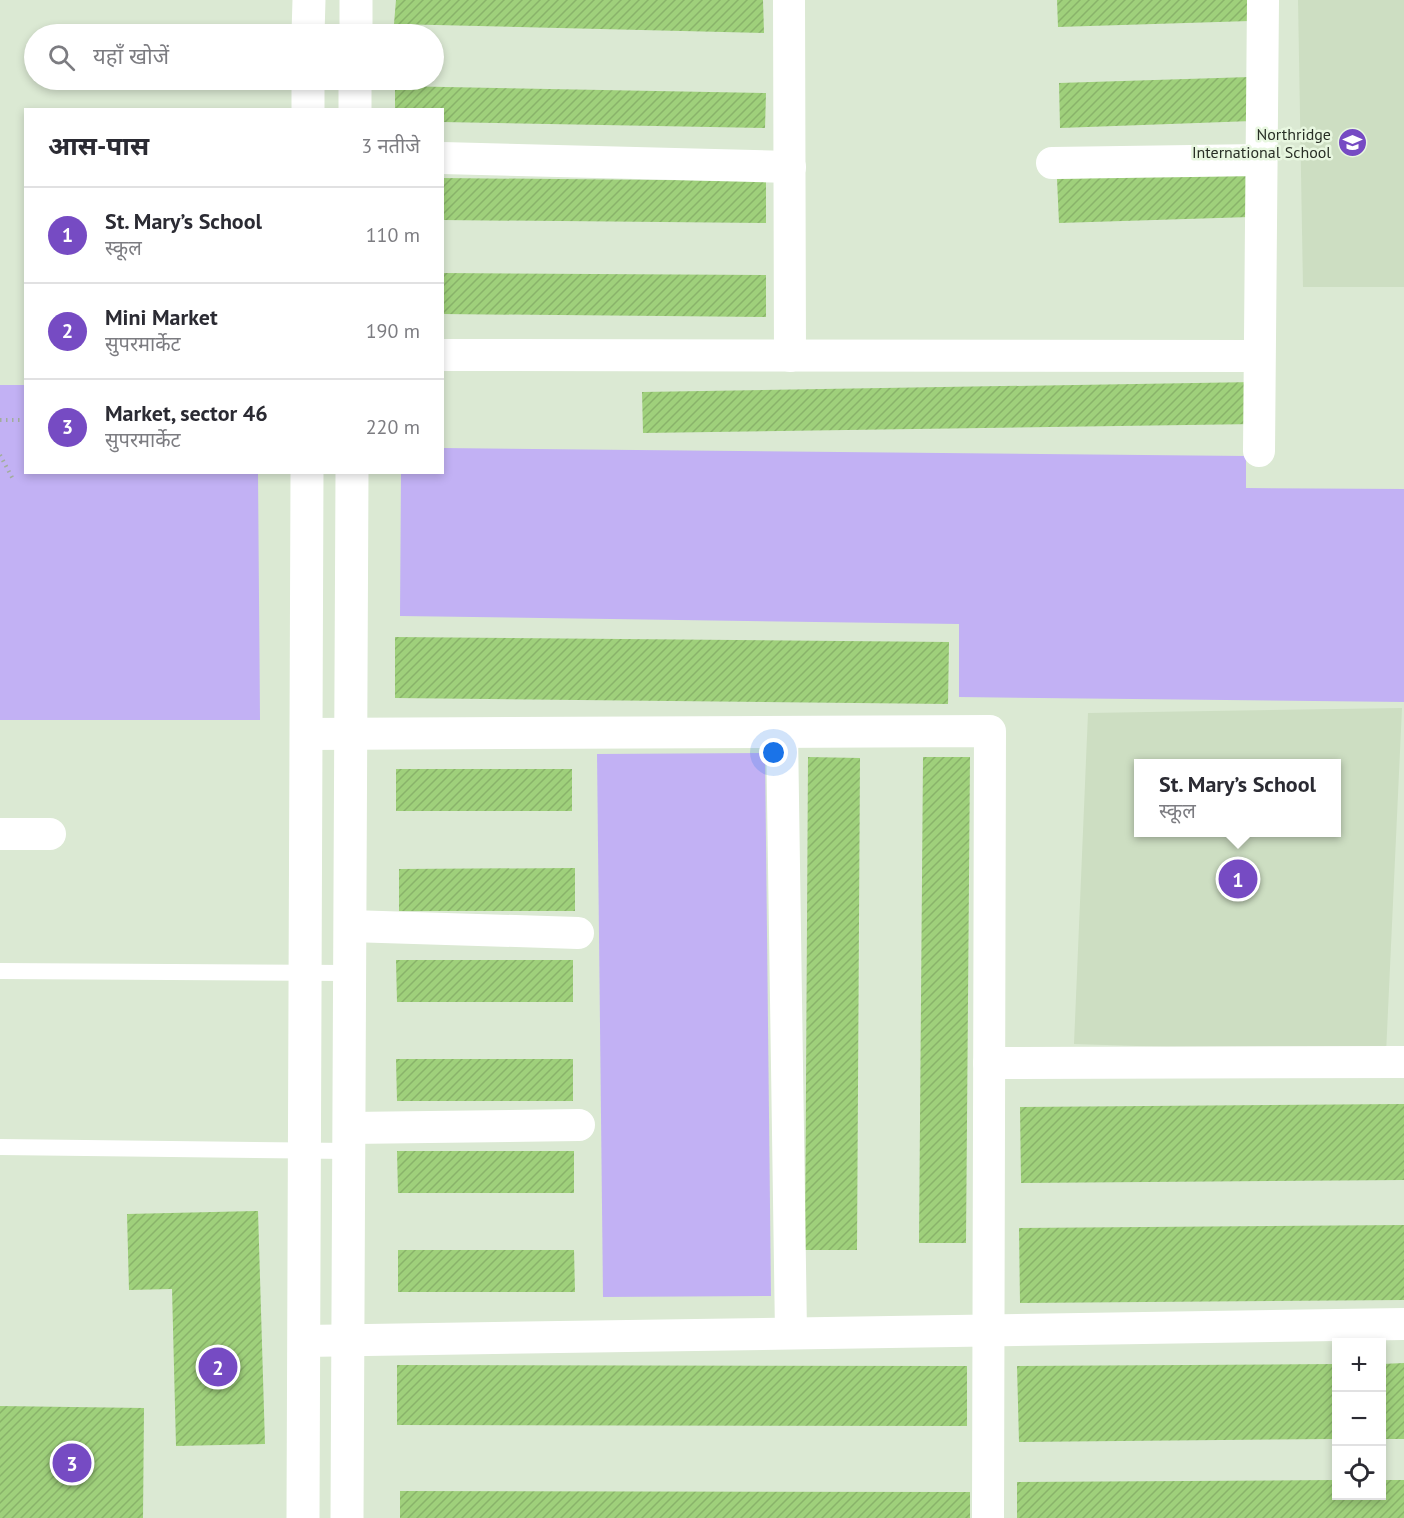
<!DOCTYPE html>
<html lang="hi">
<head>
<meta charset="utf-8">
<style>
	:root { --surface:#fff; --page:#f2f2f3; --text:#2b2b33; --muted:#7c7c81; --line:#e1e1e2; --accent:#764bc3 }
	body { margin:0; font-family:"PT Sans","Noto Sans Devanagari",sans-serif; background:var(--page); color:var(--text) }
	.controls { position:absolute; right:18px; bottom:18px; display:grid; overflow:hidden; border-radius:0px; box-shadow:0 3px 9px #0003 }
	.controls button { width:54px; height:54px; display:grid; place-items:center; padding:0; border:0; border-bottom:2px solid var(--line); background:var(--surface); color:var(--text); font:30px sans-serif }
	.you { position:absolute; left:774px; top:753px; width:21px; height:21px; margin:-15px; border:4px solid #fff; border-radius:50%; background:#1a73e8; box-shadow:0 0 0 9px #1a73e833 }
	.badge { display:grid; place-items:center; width:39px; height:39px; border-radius:50%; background:var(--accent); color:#fff; font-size:20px; font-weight:700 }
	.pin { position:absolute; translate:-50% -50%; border:3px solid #fff; box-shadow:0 2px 6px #0006 }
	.popup { position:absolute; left:1134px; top:759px; width:207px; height:78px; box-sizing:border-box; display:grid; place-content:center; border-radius:0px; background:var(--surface); filter:drop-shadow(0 2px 4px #0005); font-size:20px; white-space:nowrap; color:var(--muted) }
	.popup b { font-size:22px; color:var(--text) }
	.popup::after { content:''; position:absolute; left:50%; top:100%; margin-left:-12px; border:12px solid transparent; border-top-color:var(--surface) }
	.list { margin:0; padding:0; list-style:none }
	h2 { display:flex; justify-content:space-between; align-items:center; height:78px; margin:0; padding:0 24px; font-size:26px }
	h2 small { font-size:20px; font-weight:400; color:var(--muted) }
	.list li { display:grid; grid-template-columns:39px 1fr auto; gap:18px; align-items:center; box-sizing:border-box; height:96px; padding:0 24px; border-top:2px solid var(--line) }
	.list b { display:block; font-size:22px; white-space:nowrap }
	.list p { margin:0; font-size:20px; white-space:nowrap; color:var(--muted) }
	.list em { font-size:20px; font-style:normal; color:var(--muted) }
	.icon { flex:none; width:33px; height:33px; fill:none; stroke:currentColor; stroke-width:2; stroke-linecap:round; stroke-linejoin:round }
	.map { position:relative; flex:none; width:1404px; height:1518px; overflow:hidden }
	.search { position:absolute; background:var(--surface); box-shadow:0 3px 9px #0003; left:24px; top:24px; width:420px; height:66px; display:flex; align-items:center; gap:15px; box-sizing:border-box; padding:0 21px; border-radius:33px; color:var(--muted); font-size:22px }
	.panel { position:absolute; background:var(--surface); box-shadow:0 3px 9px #0003; left:24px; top:108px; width:420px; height:366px; border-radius:0px }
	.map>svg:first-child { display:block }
	.built { fill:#cddec2; fill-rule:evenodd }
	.green { fill:#c2b1f4 }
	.building { fill:url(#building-hatch) }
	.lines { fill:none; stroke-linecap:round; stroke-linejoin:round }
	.path { stroke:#a2ad9c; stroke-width:4; stroke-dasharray:1.5 4.5; stroke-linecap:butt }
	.lane { stroke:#fff; stroke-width:16 }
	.street { stroke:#fff; stroke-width:32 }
	.secondary { stroke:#fff; stroke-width:33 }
	.labels { text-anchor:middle; stroke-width:5; stroke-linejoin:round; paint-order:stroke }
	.poi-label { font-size:16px; fill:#282e25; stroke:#e8f7e0; text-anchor:end }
</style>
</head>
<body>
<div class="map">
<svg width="1404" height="1518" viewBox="0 0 1404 1518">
	<defs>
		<pattern id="building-hatch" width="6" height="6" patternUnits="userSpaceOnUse" patternTransform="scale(1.5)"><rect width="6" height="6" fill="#9fd07b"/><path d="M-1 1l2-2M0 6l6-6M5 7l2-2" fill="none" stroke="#89b36a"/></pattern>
	</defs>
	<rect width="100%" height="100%" fill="#dbe9d3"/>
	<!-- built -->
	<g class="built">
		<path d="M1298 0H1404V287H1303Z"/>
		<path d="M1402 708 1386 1054 1074 1044 1088 713ZM1139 764H1337V832H1139Z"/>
	</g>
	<!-- green -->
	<g class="green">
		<path d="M0 385H25L26 472 258 473 260 720H0Z"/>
		<path d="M443 448 1246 456V488L1404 489V702L959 697V624L400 616 401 473 442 472Z"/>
		<path d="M765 753 771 1296 603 1297 597 754Z"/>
	</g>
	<!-- building -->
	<g class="building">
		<path d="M396 0H763L764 33 394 24Z"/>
		<path d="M1057 0H1249L1250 21 1058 27Z"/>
		<path d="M1250 77 1252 121 1060 128 1059 83Z"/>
		<path d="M395 86 766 93 765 128 442 122V110H395Z"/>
		<path d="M1249 173 1250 217 1059 223 1057 179Z"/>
		<path d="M442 178 766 181V223L442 220Z"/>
		<path d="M442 273 766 275V317L442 314Z"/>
		<path d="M1255 382 1256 424 643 433 642 392Z"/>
		<path d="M395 637 949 642 948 704 395 698Z"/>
		<path d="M808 757 860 758 857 1250H805Z"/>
		<path d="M923 757H970L966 1243H919Z"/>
		<rect x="396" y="769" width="176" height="42"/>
		<path d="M575 868V911H399V869Z"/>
		<path d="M396 960H573V1002H397Z"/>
		<path d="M396 1059H573V1101H397Z"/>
		<path d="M1404 1104V1180L1021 1183 1020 1107Z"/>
		<path d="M397 1151H574V1193H398Z"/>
		<path d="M258 1211 265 1444 176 1446 172 1289 129 1290 127 1214Z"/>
		<path d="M1404 1225V1300L1020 1303 1019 1228Z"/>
		<path d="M398 1250H574L575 1292H398Z"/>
		<path d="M1404 1363V1439H1382V1364Z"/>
		<path d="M1336 1364V1439L1019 1442 1017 1366Z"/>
		<path d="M397 1365 967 1366V1426L397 1425Z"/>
		<path d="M0 1406 144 1408 143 1518H0Z"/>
		<path d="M1336 1480V1496H1382V1480H1404V1518H1017V1482Z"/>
		<path d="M400 1491 970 1492V1518H400Z"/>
	</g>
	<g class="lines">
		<!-- path -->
		<g class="path">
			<path d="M0 420H26"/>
			<path d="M0 455 14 481"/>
		</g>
		<!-- lane -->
		<g class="lane">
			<path d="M0 971 349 973"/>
			<path d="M0 1147 349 1151"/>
		</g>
		<!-- street -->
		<g class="street">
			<path d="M789 0 790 356"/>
			<path d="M442 158 790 167"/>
			<path d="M1052 163 1261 160"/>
			<path d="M442 355 1259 356"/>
			<path d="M1259 451 1263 0"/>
			<path d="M782 732 791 1333"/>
			<path d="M306 734 990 731 988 1518"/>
			<path d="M0 834H50"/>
			<path d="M350 926 578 933"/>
			<path d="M989 1063 1404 1062"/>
			<path d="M349 1128 579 1125"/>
			<path d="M304 1341 1404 1324"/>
		</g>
		<!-- secondary -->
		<g class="secondary">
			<path d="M308 34 309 0"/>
			<path d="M356 34V0"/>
			<path d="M308 110V80"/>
			<path d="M355 110V80"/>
			<path d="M303 1518 307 472"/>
			<path d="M347 1518 352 472"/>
		</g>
	</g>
	<!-- icons -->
	<defs>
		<symbol id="school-disc" viewBox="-11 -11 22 22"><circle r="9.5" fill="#764bc3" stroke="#e8f7e0"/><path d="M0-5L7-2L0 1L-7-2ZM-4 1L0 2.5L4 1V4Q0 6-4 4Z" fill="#fff"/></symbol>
	</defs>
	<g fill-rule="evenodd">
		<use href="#school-disc" x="1336" y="126" width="33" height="33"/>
	</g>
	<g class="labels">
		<!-- poi labels -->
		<g class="poi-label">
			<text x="1331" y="140">Northridge<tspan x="1331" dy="18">International School</tspan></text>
		</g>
	</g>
</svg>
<div class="controls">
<button>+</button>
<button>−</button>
<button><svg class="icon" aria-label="locate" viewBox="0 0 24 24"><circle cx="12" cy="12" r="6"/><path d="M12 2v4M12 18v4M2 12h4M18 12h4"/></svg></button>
</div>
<div class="you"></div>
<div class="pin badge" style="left:1238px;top:879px">1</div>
<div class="popup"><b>St. Mary’s School</b>स्कूल</div>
<div class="pin badge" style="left:218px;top:1367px">2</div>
<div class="pin badge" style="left:72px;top:1463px">3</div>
<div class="search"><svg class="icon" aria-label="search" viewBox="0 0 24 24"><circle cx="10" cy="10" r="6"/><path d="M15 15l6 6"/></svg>यहाँ खोजें</div>
<section class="panel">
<h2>आस-पास<small>3 नतीजे</small></h2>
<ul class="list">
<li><span class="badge">1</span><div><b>St. Mary’s School</b><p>स्कूल</p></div><em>110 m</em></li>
<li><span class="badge">2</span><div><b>Mini Market</b><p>सुपरमार्केट</p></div><em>190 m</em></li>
<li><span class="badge">3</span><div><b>Market, sector 46</b><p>सुपरमार्केट</p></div><em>220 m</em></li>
</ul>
</section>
</div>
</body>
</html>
